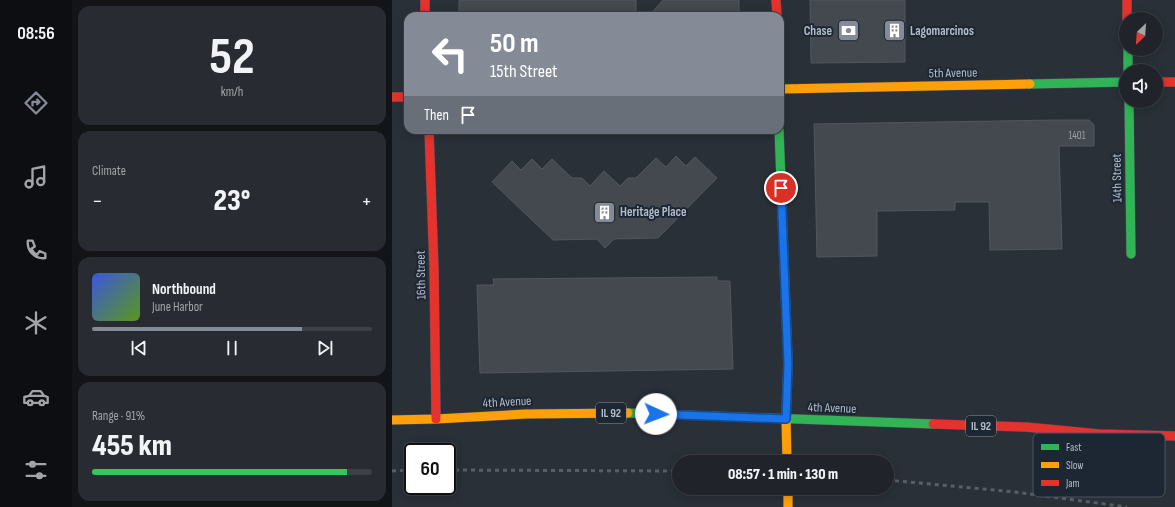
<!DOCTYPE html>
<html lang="en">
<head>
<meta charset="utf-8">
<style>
  :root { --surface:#20242a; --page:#282c32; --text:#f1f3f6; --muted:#a2a4a8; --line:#3d4147; --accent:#848b96 }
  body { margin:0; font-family:"Sofia Sans Condensed",sans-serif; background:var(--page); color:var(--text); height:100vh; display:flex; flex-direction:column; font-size:15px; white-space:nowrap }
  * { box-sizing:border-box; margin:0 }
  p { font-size:13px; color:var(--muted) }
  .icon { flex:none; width:22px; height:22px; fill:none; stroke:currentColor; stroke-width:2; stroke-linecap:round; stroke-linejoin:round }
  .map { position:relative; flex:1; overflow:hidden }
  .panel { display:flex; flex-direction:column; gap:6px; padding:6px; background:#121417; width:320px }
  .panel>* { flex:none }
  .banner { position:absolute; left:12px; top:12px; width:380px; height:122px; border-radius:12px; box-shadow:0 2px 10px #0003,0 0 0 1px var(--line); background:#848b96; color:#fff; overflow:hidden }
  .needle { width:26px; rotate:205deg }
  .controls { position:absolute; left:727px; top:12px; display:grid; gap:8px }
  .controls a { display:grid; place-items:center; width:44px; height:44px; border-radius:50%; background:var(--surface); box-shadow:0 2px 10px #0003,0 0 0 1px var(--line); font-size:20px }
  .speed { position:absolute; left:12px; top:443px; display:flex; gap:8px; font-size:20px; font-weight:700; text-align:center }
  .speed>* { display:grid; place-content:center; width:52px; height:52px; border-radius:50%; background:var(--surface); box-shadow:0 2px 10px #0003,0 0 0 1px var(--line); line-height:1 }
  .speed .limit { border:2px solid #111; border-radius:6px; background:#fff; color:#111 }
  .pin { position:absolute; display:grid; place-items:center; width:34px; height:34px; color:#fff; margin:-17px; border:2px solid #fff; border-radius:50%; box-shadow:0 1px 4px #0007 }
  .me { position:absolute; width:44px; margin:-22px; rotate:92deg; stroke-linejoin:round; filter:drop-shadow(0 0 3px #0008) }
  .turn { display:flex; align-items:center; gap:14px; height:84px; padding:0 20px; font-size:18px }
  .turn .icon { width:52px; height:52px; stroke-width:2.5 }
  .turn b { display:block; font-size:28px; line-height:34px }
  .then { display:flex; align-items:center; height:38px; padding:0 20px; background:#0003; gap:8px; font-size:15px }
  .big { font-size:30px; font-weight:800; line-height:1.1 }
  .panel .card { flex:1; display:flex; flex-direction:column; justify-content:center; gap:6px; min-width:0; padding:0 14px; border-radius:12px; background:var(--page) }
  .panel .dial { align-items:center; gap:0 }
  .dial b { font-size:52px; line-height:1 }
  .song { display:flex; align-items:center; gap:12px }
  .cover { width:48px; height:48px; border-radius:6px; background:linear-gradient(135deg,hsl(230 70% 55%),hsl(90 70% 35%)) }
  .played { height:4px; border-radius:2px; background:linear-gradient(90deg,var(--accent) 75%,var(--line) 75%) }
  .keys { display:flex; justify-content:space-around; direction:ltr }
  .heat { display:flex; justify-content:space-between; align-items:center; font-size:22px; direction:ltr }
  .charge { height:6px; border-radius:3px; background:linear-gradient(90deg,#34c759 91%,var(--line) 0) }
  .trip { position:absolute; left:280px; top:455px; width:222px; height:40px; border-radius:20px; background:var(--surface); box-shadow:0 2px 10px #0003,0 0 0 1px var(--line); font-weight:800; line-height:40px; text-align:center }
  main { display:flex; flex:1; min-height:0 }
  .dock { display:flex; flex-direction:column; width:72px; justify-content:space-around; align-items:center; background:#0d0e11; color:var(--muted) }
  .dock .icon { width:28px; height:28px }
  .dock .selected { color:var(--accent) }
  .dock b { font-size:18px; color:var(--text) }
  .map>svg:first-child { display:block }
  .building { fill:#444950; stroke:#52575f }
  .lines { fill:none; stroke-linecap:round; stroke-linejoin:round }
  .fast-casing { stroke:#484c53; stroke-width:10 }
  .slow-casing { stroke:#484c53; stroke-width:10 }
  .jam-casing { stroke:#484c53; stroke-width:10 }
  .fast { stroke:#30b455; stroke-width:9 }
  .slow { stroke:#ff9f0a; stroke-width:9 }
  .jam { stroke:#e5322d; stroke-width:9 }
  .rail { stroke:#595d64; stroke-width:3; stroke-dasharray:4 4; stroke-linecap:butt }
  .route-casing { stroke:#114b97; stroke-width:10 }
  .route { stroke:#1a73e8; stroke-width:7 }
  .labels { text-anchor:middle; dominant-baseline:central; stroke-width:4; stroke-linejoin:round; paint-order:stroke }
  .number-label { font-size:11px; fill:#989fab }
  .shield { fill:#1d2633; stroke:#878f9c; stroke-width:1 }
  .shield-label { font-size:12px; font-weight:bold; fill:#b4bcc9 }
  .poi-label { font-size:13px; font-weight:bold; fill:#b4bcc9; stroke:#1d2633; text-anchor:start }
  .street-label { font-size:13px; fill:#b4bcc9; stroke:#1d2633 }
  .key { fill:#1d2633; stroke:#4a5360; stroke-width:1 }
  .key-label { font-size:11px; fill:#b4bcc9 }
</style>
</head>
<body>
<main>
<nav class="dock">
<b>08:56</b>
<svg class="icon selected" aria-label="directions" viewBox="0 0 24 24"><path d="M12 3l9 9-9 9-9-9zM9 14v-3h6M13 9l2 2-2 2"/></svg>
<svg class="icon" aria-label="music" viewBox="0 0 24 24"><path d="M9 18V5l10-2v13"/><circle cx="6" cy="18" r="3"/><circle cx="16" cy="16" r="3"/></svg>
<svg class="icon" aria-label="phone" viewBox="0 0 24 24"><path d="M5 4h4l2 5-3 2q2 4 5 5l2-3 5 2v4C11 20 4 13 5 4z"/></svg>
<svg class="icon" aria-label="climate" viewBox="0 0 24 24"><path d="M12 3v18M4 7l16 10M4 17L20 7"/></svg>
<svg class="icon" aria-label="car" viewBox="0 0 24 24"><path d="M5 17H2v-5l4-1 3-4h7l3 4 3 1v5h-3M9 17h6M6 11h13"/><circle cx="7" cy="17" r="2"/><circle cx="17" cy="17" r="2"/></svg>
<svg class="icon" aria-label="filters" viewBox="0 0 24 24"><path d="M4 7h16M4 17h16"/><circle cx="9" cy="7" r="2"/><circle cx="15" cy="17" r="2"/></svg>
</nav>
<section class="panel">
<div class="card dial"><b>52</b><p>km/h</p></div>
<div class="card"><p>Climate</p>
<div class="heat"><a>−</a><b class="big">23°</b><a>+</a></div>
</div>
<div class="card">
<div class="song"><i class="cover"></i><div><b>Northbound</b><p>June Harbor</p></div></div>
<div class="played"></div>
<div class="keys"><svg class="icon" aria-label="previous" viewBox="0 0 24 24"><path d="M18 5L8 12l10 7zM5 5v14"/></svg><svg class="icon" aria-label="pause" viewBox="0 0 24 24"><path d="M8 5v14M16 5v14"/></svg><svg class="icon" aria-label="next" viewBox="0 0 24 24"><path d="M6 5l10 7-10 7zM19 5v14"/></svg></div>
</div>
<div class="card"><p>Range · 91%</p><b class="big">455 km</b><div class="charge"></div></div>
</section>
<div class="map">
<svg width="783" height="507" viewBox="0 0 783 507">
  <rect width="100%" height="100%" fill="#2a3038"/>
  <!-- building -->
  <path class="building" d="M67,0h177v16h-177z
    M271,0h76v16h-90z
    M418,0h95v62l-94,1z
    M667,120h30l5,5v21h-35l3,103 -72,1 -1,-48h-34v8l-78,1v45l-60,1 -3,-133z
    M284,156l10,10 9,-9 22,21 -59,60 -44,1 -9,9 -8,-9 -44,1 -61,-58 20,-21 9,9 11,-11 10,10 10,-10 20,19h10l8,8 14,-15 16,15 8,-8h8l20,-20 10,9z
    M325,277v4h13l3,88 -253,4 -3,-88h17l-1,-6z"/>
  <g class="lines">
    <defs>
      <path id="fast" d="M736,49v22
        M638,84l96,-2
        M737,101l2,153
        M387,130l9,232
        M236,413l305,11"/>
      <path id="slow" d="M388,89l250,-5
        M0,420l44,-1 90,-5 102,-1
        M395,462l-1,-43 2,-57
        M396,488v19"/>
      <path id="jam" d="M33,0v16
        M384,0l1,16
        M735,0v19
        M764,82h19
        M0,97h16
        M37,130l5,138 2,151
        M541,424l93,3 73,7 76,2"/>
    </defs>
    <!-- fast casing -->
    <use href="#fast" class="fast-casing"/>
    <!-- slow casing -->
    <use href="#slow" class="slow-casing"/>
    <!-- jam casing -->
    <use href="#jam" class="jam-casing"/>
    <!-- fast -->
    <use href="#fast" class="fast"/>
    <!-- slow -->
    <use href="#slow" class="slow"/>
    <!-- jam -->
    <use href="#jam" class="jam"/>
    <!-- rail -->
    <path class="rail" d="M55,470l232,1
      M0,471l21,-1
      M495,480l128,12 112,15"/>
  </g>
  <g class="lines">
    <defs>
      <path id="route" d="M264,414l130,5 2,-55 -7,-176"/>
    </defs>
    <!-- route casing -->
    <use href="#route" class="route-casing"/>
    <!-- route -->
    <use href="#route" class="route"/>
  </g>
  <!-- icons -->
  <defs>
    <symbol id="bank-square" viewBox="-11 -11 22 22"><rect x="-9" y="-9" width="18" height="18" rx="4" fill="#848b96" stroke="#1d2633"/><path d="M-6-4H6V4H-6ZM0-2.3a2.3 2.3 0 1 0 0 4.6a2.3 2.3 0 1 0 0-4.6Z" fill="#fff"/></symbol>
    <symbol id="building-square" viewBox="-11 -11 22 22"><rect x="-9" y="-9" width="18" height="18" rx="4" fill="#848b96" stroke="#1d2633"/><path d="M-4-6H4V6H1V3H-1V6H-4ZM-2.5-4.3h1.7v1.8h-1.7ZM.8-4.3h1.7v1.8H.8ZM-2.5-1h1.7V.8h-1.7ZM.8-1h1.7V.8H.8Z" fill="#fff"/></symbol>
  </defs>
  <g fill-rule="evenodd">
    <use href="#bank-square" x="444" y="18" width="25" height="25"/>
    <use href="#building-square" x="490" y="18" width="25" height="25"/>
    <use href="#building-square" x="200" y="200" width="25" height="25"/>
  </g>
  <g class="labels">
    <!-- number labels -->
    <g class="number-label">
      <text x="685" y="135">1401</text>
    </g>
    <!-- shield labels -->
    <g class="shield">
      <rect x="204" y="403" width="30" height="20" rx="3"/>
      <rect x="574" y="416" width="30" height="20" rx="3"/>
    </g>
    <g class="shield-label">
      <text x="219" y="413">IL 92</text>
      <text x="589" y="426">IL 92</text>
    </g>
    <!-- poi labels -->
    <g class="poi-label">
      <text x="440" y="31" text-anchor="end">Chase</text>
      <text x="518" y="31">Lagomarcinos</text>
      <text x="228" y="212">Heritage Place</text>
    </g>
    <!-- street labels -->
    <g class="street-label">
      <text transform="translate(561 73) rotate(-1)">5th Avenue</text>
      <text transform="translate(725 178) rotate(-91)">14th Street</text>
      <text transform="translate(29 275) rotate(-91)">16th Street</text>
      <text transform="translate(115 402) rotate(-3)">4th Avenue</text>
      <text transform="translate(440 408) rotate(2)">4th Avenue</text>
    </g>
  </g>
  <!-- legend -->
  <rect x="641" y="433" width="132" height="64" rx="6" class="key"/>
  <rect x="649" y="444" width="18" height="6" fill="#30b455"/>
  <rect x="649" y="462" width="18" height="6" fill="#ff9f0a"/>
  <rect x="649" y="480" width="18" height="6" fill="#e5322d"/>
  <g class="key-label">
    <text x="674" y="451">Fast</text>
    <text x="674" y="469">Slow</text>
    <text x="674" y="487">Jam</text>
  </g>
</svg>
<div class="controls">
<a><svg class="needle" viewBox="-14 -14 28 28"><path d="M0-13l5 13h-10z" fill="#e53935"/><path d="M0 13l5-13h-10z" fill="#a2a4a8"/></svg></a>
<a><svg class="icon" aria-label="sound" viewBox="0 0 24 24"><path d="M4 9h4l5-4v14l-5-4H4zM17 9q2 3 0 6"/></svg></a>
</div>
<div class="speed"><div class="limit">60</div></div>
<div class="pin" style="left:389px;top:188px;background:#d93025"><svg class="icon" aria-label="arrive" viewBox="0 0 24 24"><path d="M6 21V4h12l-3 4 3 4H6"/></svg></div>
<svg class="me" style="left:264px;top:414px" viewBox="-20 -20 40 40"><circle r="19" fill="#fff"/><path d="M0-13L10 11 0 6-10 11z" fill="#1a73e8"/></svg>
<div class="trip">08:57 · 1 min · 130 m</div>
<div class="banner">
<div class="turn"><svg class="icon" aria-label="left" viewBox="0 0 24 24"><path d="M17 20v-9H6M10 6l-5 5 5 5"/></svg><div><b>50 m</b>15th Street</div></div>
<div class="then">Then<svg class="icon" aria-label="arrive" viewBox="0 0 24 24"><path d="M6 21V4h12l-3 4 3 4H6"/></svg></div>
</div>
</div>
</main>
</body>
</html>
